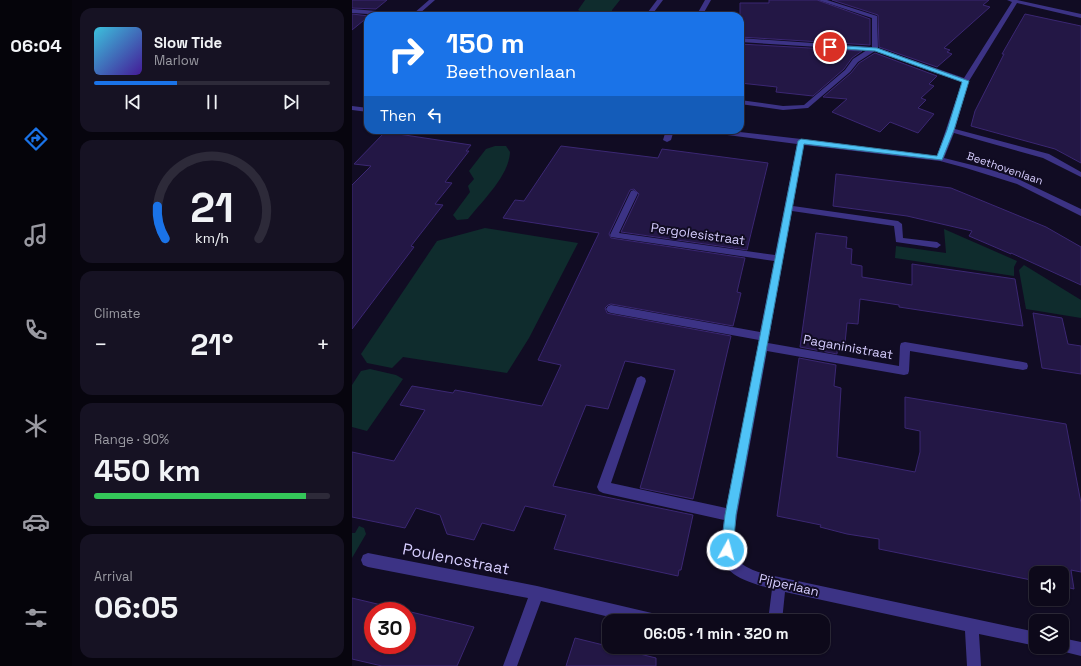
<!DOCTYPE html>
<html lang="en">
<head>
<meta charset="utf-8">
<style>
  :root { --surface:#0d091a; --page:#161223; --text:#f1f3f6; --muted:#9a9aa2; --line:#2d2a39; --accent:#1a73e8 }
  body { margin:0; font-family:"Space Grotesk",sans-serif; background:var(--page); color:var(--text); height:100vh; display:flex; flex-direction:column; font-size:15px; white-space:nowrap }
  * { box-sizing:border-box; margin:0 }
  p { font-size:13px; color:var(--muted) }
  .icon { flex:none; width:22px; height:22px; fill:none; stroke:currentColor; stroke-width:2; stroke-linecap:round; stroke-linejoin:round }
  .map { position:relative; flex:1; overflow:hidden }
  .details { display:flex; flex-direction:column; gap:8px; padding:8px; background:#07050e; width:280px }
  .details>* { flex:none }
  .guide { position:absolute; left:12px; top:12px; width:380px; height:122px; border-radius:12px; box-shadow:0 1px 3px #0004,0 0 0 1px var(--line); background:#1a73e8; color:#fff; overflow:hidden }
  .fabs { position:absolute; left:677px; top:566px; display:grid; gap:8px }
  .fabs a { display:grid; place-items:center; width:40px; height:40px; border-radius:8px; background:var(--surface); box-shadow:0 1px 3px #0004,0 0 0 1px var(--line); font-size:20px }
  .speed { position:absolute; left:12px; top:602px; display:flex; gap:8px; font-size:20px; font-weight:700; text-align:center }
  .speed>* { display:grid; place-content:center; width:52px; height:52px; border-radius:50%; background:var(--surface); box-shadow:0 1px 3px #0004,0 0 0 1px var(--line); line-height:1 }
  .speed .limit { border:6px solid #d22; background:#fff; color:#111 }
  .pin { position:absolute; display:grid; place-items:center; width:34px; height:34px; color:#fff; margin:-17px; border:2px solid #fff; border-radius:50%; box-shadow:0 1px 4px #0007 }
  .me { position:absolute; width:44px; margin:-22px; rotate:7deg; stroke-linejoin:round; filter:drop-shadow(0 0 3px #0008) }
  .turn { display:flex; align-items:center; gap:14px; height:84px; padding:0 16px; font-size:18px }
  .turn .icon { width:52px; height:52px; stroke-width:2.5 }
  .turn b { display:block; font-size:28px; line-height:34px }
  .then { display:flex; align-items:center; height:38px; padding:0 16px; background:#0003; gap:8px; font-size:15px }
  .big { font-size:30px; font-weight:800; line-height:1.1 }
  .details .tile { flex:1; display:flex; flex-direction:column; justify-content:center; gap:6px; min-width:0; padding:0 14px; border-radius:12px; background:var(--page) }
  .details .dial { align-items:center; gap:0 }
  .dial svg { height:104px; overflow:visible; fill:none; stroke:var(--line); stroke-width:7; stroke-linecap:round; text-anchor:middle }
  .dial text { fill:var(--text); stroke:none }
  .song { display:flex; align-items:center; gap:12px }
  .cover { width:48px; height:48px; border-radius:6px; background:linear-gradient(135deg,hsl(190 70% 55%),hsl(260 70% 35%)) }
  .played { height:4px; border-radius:2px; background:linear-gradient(90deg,var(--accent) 35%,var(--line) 35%) }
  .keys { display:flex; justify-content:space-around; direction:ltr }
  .heat { display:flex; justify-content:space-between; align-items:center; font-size:22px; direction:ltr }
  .charge { height:6px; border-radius:3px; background:linear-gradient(90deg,#34c759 90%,var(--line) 0) }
  .trip { position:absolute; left:250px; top:614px; width:228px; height:40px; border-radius:12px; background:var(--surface); box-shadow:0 1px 3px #0004,0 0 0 1px var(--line); font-weight:800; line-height:40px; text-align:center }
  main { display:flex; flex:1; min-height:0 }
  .dock { display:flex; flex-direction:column; width:72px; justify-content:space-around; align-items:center; background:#05040a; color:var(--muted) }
  .dock .icon { width:28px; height:28px }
  .dock .selected { color:var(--accent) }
  .dock b { font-size:18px; color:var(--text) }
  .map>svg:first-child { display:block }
  .green { fill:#0f2c2d }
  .building { fill:#231745; stroke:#3b2773; fill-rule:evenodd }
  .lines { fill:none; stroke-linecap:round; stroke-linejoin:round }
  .minor { fill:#3c3385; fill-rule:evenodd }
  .route { fill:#4fc3f7; stroke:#337fa1 }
  .labels { text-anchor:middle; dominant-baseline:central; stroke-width:4; stroke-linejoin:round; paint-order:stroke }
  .far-street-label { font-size:11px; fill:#d7ceff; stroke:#110c23 }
  .street-label { font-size:13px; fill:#d7ceff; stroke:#110c23 }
  .near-street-label { font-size:16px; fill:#d7ceff; stroke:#110c23 }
</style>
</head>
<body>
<main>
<nav class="dock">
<b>06:04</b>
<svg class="icon selected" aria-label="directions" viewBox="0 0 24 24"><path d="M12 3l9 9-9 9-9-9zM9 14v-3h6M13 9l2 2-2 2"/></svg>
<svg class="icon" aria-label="music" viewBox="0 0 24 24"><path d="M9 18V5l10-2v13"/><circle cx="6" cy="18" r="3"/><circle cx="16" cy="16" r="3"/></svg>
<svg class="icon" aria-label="phone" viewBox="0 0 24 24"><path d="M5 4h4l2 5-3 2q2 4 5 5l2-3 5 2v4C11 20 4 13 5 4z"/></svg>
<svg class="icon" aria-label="climate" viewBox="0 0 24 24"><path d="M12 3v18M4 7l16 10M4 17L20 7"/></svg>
<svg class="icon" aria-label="car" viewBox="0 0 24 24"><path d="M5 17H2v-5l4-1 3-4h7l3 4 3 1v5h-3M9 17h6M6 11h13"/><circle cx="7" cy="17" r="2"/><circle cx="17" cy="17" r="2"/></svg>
<svg class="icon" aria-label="filters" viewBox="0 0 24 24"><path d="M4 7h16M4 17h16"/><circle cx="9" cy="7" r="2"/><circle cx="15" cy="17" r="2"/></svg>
</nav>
<section class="details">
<div class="tile">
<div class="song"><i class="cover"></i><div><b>Slow Tide</b><p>Marlow</p></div></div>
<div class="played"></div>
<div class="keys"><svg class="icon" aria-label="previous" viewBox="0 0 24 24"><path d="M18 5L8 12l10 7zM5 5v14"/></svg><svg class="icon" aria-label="pause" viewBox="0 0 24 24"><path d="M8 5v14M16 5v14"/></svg><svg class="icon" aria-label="next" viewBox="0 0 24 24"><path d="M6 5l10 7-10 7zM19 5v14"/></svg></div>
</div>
<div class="tile dial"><svg viewBox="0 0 100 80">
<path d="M14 69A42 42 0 1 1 86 69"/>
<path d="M14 69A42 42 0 0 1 8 44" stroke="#1a73e8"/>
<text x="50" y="56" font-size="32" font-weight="700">21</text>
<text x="50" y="72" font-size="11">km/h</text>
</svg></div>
<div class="tile"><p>Climate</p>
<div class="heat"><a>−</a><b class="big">21°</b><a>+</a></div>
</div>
<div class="tile"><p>Range · 90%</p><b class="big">450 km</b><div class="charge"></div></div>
<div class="tile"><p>Arrival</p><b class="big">06:05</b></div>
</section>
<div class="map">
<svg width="729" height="666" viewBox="0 0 729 666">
  <rect width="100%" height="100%" fill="#110c23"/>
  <!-- green -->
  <path class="green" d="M233,0h35l-8,10v6h-22l-12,-6z
    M143,146h11l4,6c-1,24 -27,48 -42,67l-11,1 -4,-5 17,-23 -2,-6 6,-7 -5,-8 17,-22z
    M133,228l93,15 -49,95 -22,35 -104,-16 -11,11 -25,-5 -6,-9 76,-113z
    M592,229l73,32 -3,6v9l-119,-18 1,-12 50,7z
    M672,265l57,35v18l-55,-9 -7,-39z
    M18,369l26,6 7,4 -36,52 -15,-4v-42l9,-14z
    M7,526l5,2 2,6 -14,24v-25h3z"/>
  <!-- building -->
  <path class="building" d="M0,0h35l-11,9 -24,-1z
    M417,0h48l53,19v26l-130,-8v-34h29z
    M480,0h157l-6,5 7,2 -46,41 6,2 -3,2 5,2 -15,13 -58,-20 -1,-32z
    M0,14l17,2 -17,14z
    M673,14l56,12v137l-26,-14 -84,-23 4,-15 29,-57h-2z
    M388,44l122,7 -10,7 -8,11 -31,27 -37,-4 1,-5 -37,-4z
    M523,53l62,23 -8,8 5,2 -13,12 5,2 -8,8 16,6 -16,19 -28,-11 -10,10 -48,-20 15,-13 -24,-2 28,-24 8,-10z
    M33,132l86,13 -5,6h3l-24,31 7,1 -17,21 8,1 -32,41 3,1 -62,82v-144l19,-19 -17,-2z
    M209,146l97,12 4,-9 106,14 -21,87 -126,-18 18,-38 -5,-5 -4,1 -21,44 2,4 134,20 -8,34 4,1 -8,33 -122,-22 -3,1 -3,3 2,5 4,1 120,22 -38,163 -53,-11 35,-118 -50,-9 -17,48 -22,-4 -33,81 140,29 -12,55h-2l-1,6 -124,-27 12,-34 -41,-9 -11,25 -32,-8 -8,17 -27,-6 -7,-19 -24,-7 -11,20 -53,-11v-65l42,9 31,-51 -25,-5 12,-19 41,7 2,-3 87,16 19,-41 -23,-5 61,-127 -96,-15 12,-18 9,1z
    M484,174l115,14 95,39 35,20v38l-70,-32v1l-42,-18 3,-5 -65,-15 -74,-10z
    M464,233l31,4 -1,11 6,1 -1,15 11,2v11l50,8v-21l103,15 8,47 -124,-19v-2l-39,-6 -2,25 -11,-1 -2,20 -7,-1 -1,12 -37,-7z
    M681,313l29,5 6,26 13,2v28l-39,-6z
    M447,358l37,7 -2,21 7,2 -4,69 78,15 5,-20v-21l-15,-3v-31l161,27 15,79v69l-10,-2 3,19 -12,-3v-13h-26v8l-157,-32v-10l-32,-5 -27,-7 1,-2 -44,-9z
    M0,598l122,29 -17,39h-75l-30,-7zM21,611h34v34h-34z
    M223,638l81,20v8h-90z"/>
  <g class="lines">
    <!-- minor -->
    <path class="minor" d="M77,0h6l-16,14 7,2h-27l-47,-3v-4l61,5z
      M305,0h6l-12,16h-6z
      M353,0h6l-9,16h-6z
      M466,0h9l50,16 1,32 86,30 48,-76 -5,-2h10l64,14v4l-64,-15 -48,78 -14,48 94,25 32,18v5l-38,-19 -89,-25 -10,25 44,11 26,8 67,32v7l-64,-32 -51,-16 -26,-7 -136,-16 -11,61 105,15 4,3 1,14 34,4 4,3 -4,3 -41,-6 -2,-16 -102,-15 -24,132 131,23 1,-20 1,-3 4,-1 118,20 4,1 1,3 -1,3 -4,1 -113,-19 -1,20 -1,3 -4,1 -137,-24 -30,164c-1,10 -4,21 -4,31 1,23 29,27 46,31l257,55v14l-57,-12 2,32h-14l-2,-35 -180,-39 -3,29h-14l4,-32c-47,-13 -56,-21 -48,-69l-121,-27 -4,-2 -2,-4 39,-106 1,-3 4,-2 4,2 1,3 -35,102 115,25 33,-168 -148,-27 -3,-1 -2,-3 2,-3 3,-1 149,27 14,-71 -163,-24 -1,-2 21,-44 3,-1 4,3 -19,40 156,22 22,-111 -93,-12 -4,-2h22l79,9 136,17 25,-74 -87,-31 -17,11 -8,10 -42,36 -25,2 -43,-6v-4l43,6 21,-1 41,-35 8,-11 14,-9 -127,-8v-4l132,9v-29z
      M0,106l16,2v4l-16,-2z
      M314,130h8l-3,10 -4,2 -4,-2z
      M16,553l169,33 119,28 5,2 2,5h-36l-86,-20 -24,65h-14l25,-68 -160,-31 -5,-2 -2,-5 2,-5z
      M710,638l19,4v14l-24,-6 -1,-3h6z
      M407,647h21l-3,6 -5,2 -11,-3z"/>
  </g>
  <!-- route -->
  <path class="route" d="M478,45l47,3 92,33 -15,49 -12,30 -138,-16 -68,371 -3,35 -2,4 -4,2 -4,-2 -2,-4 4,-35 73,-374 3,-2 136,17 10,-26 15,-48 -87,-31 -47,-3 -1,-1z"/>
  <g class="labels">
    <!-- far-street labels -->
    <g class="far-street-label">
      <text transform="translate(653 168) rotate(19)">Beethovenlaan</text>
    </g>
    <!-- street labels -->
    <g class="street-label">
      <text transform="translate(346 234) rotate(8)">Pergolesistraat</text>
      <text transform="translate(496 347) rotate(10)">Paganinistraat</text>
      <text transform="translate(437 585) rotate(13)">Pijperlaan</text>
    </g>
    <!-- near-street labels -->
    <g class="near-street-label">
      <text transform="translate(104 559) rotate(11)">Poulencstraat</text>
    </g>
  </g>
</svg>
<div class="fabs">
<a><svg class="icon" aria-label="sound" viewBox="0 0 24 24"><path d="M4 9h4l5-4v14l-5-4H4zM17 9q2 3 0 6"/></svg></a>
<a><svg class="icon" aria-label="layers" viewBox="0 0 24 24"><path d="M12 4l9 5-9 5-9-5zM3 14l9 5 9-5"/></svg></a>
</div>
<div class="speed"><div class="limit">30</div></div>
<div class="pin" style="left:478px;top:47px;background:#d93025"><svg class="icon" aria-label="arrive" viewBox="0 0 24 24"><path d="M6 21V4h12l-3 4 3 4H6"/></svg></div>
<svg class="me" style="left:375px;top:550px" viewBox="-20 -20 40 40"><circle r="17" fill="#4fc3f7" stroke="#fff" stroke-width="3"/><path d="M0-11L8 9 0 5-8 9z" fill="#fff"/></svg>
<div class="trip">06:05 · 1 min · 320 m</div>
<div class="guide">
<div class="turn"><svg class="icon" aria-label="right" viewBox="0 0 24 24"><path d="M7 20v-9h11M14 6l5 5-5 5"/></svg><div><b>150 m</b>Beethovenlaan</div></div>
<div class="then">Then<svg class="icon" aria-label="left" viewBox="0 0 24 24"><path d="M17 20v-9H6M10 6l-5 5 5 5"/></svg></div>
</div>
</div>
</main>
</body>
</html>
